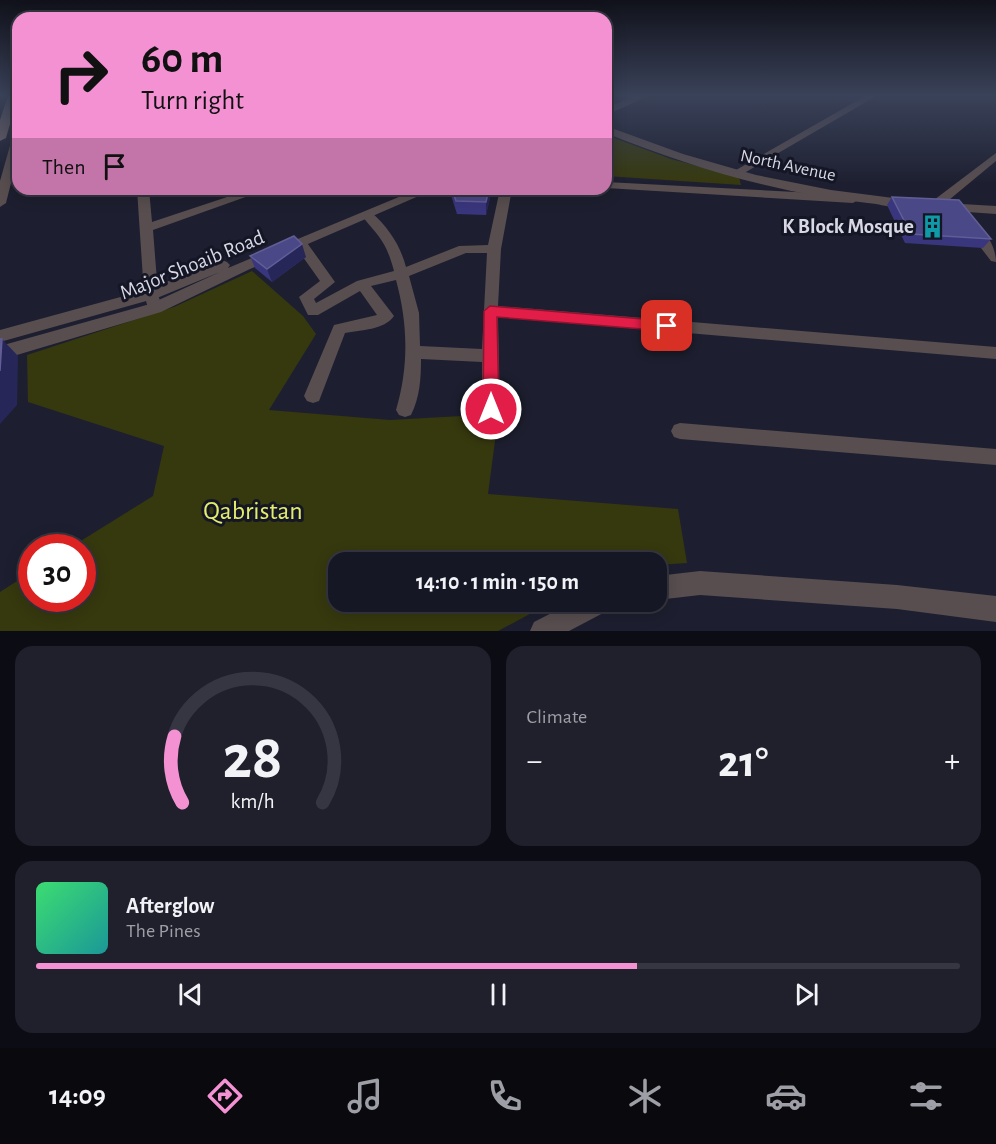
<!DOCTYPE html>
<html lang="en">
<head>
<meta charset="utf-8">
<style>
  :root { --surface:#161724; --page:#1f202c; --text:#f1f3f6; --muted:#9e9fa6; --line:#353641; --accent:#f491d3 }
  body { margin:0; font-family:"Alegreya Sans",sans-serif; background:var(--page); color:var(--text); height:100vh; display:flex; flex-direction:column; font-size:22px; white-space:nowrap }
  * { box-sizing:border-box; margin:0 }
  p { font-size:20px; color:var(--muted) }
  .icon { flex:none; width:33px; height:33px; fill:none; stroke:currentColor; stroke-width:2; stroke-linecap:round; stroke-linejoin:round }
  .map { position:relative; height:631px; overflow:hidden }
  .drawer { display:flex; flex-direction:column; gap:15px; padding:15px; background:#0c0d14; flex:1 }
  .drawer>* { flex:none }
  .hud { position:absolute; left:12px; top:12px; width:600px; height:183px; border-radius:18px; box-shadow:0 3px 15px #0003,0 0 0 2px var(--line); background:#f491d3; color:#111; overflow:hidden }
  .speed { position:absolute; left:18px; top:534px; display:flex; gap:12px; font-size:30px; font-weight:700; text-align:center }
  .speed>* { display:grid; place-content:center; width:78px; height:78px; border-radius:50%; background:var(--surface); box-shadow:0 3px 15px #0003,0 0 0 2px var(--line); line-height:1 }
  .speed .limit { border:9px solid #d22; background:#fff; color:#111 }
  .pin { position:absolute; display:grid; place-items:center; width:51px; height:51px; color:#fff; margin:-26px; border-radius:12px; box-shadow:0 3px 9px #0006 }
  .me { position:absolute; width:66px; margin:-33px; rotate:0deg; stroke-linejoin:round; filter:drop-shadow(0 0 4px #0008) }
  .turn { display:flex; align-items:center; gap:21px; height:126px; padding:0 30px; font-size:27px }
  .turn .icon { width:78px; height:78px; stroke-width:2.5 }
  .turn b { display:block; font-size:42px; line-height:51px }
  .then { display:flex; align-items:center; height:57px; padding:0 30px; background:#0003; gap:12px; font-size:22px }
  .big { font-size:45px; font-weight:600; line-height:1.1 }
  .drawer .widget { flex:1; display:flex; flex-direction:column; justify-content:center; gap:9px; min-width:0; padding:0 21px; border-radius:18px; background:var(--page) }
  .drawer .dial { align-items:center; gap:0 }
  .dial svg { height:156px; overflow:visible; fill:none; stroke:var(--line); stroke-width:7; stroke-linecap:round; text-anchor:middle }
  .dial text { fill:var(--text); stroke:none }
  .song { display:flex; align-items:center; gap:18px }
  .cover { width:72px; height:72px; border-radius:9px; background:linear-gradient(135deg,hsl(140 70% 55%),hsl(180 70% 35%)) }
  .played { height:6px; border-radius:3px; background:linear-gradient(90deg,var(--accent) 65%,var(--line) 65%) }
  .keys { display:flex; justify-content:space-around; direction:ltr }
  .heat { display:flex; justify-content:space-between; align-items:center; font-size:33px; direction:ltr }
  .drawer .tiles { flex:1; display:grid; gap:15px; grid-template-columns:1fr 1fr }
  .widget:last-child { grid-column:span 2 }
  .trip { position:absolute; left:328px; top:552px; width:339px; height:60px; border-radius:18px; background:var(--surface); box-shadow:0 3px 15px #0003,0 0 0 2px var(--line); font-weight:600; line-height:60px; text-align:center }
  .menu { display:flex; height:96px; justify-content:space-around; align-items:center; background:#09090e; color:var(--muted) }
  .menu .icon { width:42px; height:42px }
  .menu .selected { color:var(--accent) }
  .menu b { font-size:27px; color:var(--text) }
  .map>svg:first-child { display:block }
  .green { fill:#36390e }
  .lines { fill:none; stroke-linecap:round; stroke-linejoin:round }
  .minor { fill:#584e50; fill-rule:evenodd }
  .tertiary { fill:#584e50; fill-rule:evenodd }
  .secondary { fill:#78676a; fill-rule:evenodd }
  .wall { fill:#3a367d }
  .shaded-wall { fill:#272659 }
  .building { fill:#4b4888; stroke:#615e96; stroke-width:1.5 }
  .route { fill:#e11d48; stroke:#92132f; stroke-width:1.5 }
  .labels { text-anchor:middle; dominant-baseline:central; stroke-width:6; stroke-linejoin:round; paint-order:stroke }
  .far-street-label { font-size:18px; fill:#d7d8e4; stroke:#141626 }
  .poi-label { font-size:21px; font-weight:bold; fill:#d7d8e4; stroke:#141626; text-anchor:end }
  .street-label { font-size:21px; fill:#d7d8e4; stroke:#141626 }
  .near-park-label { font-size:26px; fill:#e4ed6a; stroke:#141626 }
</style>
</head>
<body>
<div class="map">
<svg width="996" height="631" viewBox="0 0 996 631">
  <rect width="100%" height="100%" fill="#1d1f30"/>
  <!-- green -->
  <path class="green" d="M606,135l65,24 68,18 2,8 -135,-9z
    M252,271l51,45 13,18 -47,76 121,10 90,-5 18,3 -10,76 190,15 9,54 -30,2v-3h-318v40h213l-54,29h-498v-39l31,-20 1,26h50v-50l-11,-1 82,-51 11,-50 -136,-44 -1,-47 147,-48z"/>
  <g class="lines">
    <!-- minor -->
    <path class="minor" d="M867,95h11l-139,81 -4,1 -6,-3z
      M18,118v6l-14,3 -4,-2v-3z
      M18,132v23l-12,48 -6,4v-26l13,-46z
      M996,153v8l-58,48h-8v-6z
      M606,182l247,13 6,4 -6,4 -247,-15z
      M137,189h12l3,33 99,-33h17l-115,41 5,64 4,14 -7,5 -7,-5 -4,-14z
      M500,189h12l-11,60 -3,57 498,41v12l-498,-42 2,92 -3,5 -6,2 -6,-2 -3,-5v-47l-61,-3c0,19 -1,38 -10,56l-6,2 -6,-2 -3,-5c13,-44 12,-86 0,-130l-25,6 20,26 3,4c-10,14 -33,14 -49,17l-26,68 -6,2 -6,-2 -3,-5 30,-71 43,-10 -17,-24 -42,24h-10l-9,-18 21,-16 -27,-38 2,-3h10l30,42 -21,17 2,4 41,-22 37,-10c-8,-30 -14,-33 -33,-56l2,-3h8c18,16 29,33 35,55l53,-21 29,-1zM466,253h21l-5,96 -62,-3 -1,-33 -10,-37z
      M974,227c14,4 22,22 22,35l-5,-1 -23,-30z
      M680,423l316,26v16l-316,-26 -6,-2 -3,-6 3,-6z"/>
    <!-- tertiary -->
    <path class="tertiary" d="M637,95h14l-45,20v-7z
      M606,126l77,28 73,21 75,15 78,10 7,4c-8,8 -29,2 -40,0 -93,-9 -184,-36 -270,-71z
      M418,189h17l-185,80 -89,43 -161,48v-14l150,-42 70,-32 -63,26 -157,44v-12l146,-40 76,-30 5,2 3,3 -2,3z
      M944,203l52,3v8l-57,-4 -2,-3 2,-3z
      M700,571l197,14 99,11v26l-99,-13 -197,-14 -43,5v-24z
      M573,602h37l-3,9 -38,20h-39l4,-9z"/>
    <!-- secondary -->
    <path class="secondary" d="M8,95h10l-12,43 -6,3v-21z"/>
  </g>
  <!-- wall -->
  <path class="wall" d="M449,189h43l-6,26 -29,-1z
    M892,197l99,42 -8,9 -78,-5 -18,-38z
    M250,256l56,1 -34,25 -17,-14z"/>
  <!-- shaded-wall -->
  <path class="shaded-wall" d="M489,189h3l-6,26v-13z
    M302,244l4,13 -34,25 -5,-13z
    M2,339l16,17 -1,49 -17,19v-53z"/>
  <!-- building -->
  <path class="building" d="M452,189h37l-3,13 -30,-1z
    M892,197l67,3 32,39 -80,-5z
    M294,236l8,8 -35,25 -17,-13z
    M0,339h2l-2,32z"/>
  <!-- sky -->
  <linearGradient id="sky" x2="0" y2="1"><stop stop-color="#10111a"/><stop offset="0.52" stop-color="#3a4259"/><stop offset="1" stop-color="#3a4259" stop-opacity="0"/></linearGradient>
  <rect width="996" height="184" fill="url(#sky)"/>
  <!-- route -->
  <path class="route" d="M490,306l177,15 7,5 -7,5 -170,-14 2,92 -3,5 -5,2 -6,-2 -2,-5 1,-98z"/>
  <!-- icons -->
  <defs>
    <symbol id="building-bare" viewBox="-9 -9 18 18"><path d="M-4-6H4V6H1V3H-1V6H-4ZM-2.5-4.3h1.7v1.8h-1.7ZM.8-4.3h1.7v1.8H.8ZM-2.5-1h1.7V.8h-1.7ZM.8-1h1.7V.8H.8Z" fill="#0f9aa8" stroke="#141626" stroke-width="2.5" paint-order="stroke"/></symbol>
  </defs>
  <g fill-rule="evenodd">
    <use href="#building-bare" x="916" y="210" width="33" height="33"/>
  </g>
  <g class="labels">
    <!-- far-street labels -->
    <g class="far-street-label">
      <text transform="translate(788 166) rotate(12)">North Avenue</text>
    </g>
    <!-- poi labels -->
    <g class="poi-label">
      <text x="914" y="226">K Block Mosque</text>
    </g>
    <!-- street labels -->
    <g class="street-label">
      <text transform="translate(192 265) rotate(-22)">Major Shoaib Road</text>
    </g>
    <!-- near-park labels -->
    <g class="near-park-label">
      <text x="253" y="511">Qabristan</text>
    </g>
  </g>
</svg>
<div class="speed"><div class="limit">30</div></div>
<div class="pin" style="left:667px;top:326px;background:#d93025"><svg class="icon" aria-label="arrive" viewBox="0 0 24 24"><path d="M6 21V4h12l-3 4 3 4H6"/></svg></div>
<svg class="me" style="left:491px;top:409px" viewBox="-20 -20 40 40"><circle r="17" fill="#e11d48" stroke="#fff" stroke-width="3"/><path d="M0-11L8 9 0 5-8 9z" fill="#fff"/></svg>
<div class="trip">14:10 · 1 min · 150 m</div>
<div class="hud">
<div class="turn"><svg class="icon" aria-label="right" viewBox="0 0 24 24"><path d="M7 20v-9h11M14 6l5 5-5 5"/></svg><div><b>60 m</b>Turn right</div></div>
<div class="then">Then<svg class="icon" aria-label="arrive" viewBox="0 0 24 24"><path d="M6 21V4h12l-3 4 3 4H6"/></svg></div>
</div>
</div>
<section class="drawer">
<div class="tiles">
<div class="widget dial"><svg viewBox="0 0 100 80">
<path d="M14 69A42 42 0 1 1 86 69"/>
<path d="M14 69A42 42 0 0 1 10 35" stroke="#f491d3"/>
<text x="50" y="56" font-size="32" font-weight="700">28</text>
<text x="50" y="72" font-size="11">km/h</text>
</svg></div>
<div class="widget"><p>Climate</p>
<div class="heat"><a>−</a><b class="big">21°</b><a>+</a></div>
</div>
<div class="widget">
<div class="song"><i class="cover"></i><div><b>Afterglow</b><p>The Pines</p></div></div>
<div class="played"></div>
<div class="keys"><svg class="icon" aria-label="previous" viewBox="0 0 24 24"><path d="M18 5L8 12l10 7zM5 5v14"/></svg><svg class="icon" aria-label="pause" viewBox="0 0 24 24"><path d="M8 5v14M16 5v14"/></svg><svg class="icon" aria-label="next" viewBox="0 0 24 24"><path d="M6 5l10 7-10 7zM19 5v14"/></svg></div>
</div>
</div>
</section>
<nav class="menu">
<b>14:09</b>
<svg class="icon selected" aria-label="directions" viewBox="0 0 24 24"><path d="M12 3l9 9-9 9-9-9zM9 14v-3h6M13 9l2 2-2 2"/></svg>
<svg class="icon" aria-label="music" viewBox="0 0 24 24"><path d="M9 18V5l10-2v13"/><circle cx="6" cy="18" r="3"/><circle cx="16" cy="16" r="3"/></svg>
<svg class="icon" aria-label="phone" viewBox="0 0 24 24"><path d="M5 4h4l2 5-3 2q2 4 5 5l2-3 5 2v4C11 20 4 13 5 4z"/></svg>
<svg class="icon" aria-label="climate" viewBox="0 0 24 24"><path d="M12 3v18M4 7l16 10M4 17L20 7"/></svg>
<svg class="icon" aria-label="car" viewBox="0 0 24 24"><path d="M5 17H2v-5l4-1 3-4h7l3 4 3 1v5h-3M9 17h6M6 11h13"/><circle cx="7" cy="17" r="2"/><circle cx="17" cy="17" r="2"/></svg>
<svg class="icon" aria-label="filters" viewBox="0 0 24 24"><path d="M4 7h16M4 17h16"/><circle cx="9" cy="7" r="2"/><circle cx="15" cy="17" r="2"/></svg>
</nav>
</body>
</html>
